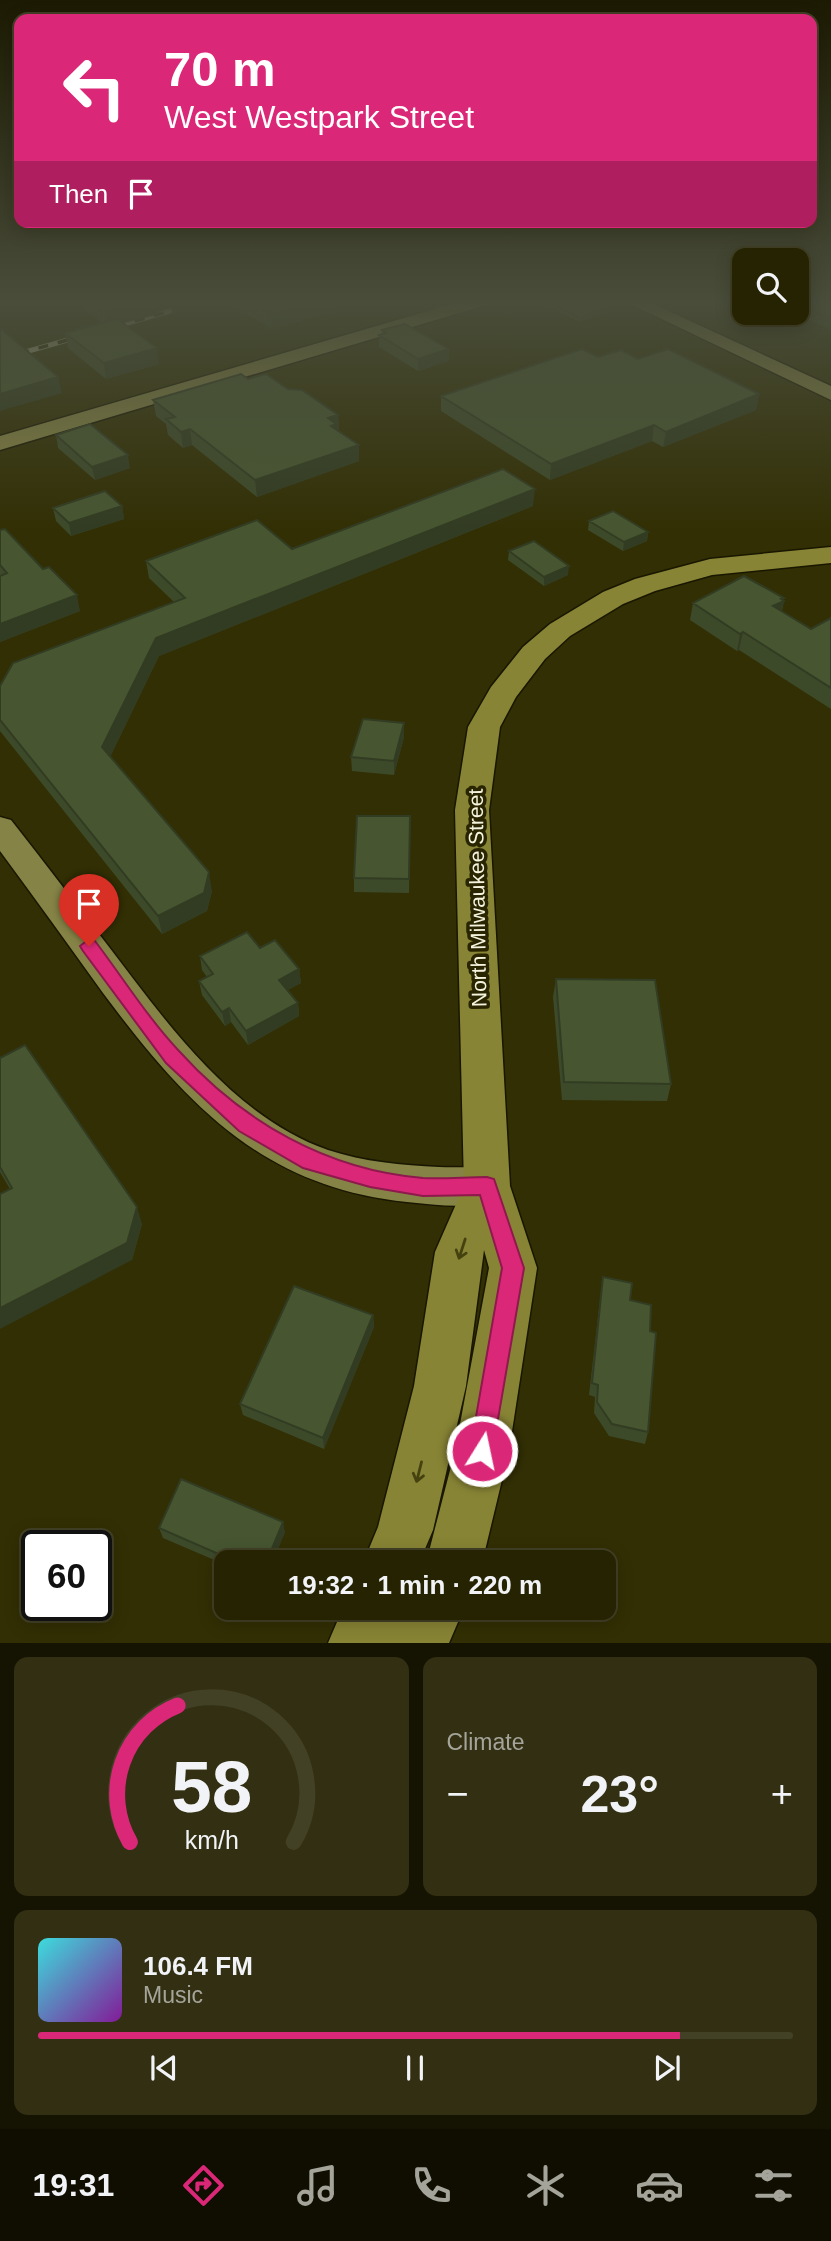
<!DOCTYPE html>
<html lang="en">
<head>
<meta charset="utf-8">
<style>
  :root { --surface:#262303; --page:#322f12; --text:#f1f3f6; --muted:#a4a49a; --line:#424025; --accent:#db2777 }
  body { margin:0; font-family:Helvetica,sans-serif; background:var(--page); color:var(--text); height:100vh; display:flex; flex-direction:column; font-size:26px; white-space:nowrap }
  * { box-sizing:border-box; margin:0 }
  p { font-size:23px; color:var(--muted) }
  .icon { flex:none; width:38px; height:38px; fill:none; stroke:currentColor; stroke-width:2; stroke-linecap:round; stroke-linejoin:round }
  .map { position:relative; height:1643px; overflow:hidden }
  .drawer { display:flex; flex-direction:column; gap:14px; padding:14px; background:#151302; flex:1 }
  .drawer>* { flex:none }
  .banner { position:absolute; left:14px; top:14px; width:803px; height:214px; border-radius:14px; box-shadow:0 4px 18px #0003,0 0 0 2px var(--line); background:#db2777; color:#fff; overflow:hidden }
  .fabs { position:absolute; left:732px; top:248px; display:grid; gap:14px }
  .fabs a { display:grid; place-items:center; width:77px; height:77px; border-radius:14px; background:var(--surface); box-shadow:0 4px 18px #0003,0 0 0 2px var(--line); font-size:35px }
  .speed { position:absolute; left:21px; top:1530px; display:flex; gap:14px; font-size:35px; font-weight:700; text-align:center }
  .speed>* { display:grid; place-content:center; width:91px; height:91px; border-radius:50%; background:var(--surface); box-shadow:0 4px 18px #0003,0 0 0 2px var(--line); line-height:1 }
  .speed .limit { border:4px solid #111; border-radius:10px; background:#fff; color:#111 }
  .pin { position:absolute; display:grid; place-items:center; width:60px; height:60px; color:#fff; margin:-72px -30px; border-radius:50% 50% 50% 0; rotate:-45deg; box-shadow:0 0 7px #0007 }
  .pin .icon { rotate:45deg }
  .me { position:absolute; width:77px; margin:-38px; rotate:10deg; stroke-linejoin:round; filter:drop-shadow(0 0 5px #0008) }
  .turn { display:flex; align-items:center; gap:24px; height:147px; padding:0 35px; font-size:32px }
  .turn .icon { width:91px; height:91px; stroke-width:2.5 }
  .turn b { display:block; font-size:49px; line-height:60px }
  .then { display:flex; align-items:center; height:66px; padding:0 35px; background:#0003; gap:14px; font-size:26px }
  .big { font-size:52px; font-weight:800; line-height:1.1 }
  .drawer .tile { flex:1; display:flex; flex-direction:column; justify-content:center; gap:10px; min-width:0; padding:0 24px; border-radius:14px; background:var(--page) }
  .drawer .dial { align-items:center; gap:0 }
  .dial svg { height:182px; overflow:visible; fill:none; stroke:var(--line); stroke-width:7; stroke-linecap:round; text-anchor:middle }
  .dial text { fill:var(--text); stroke:none }
  .song { display:flex; align-items:center; gap:21px }
  .cover { width:84px; height:84px; border-radius:10px; background:linear-gradient(135deg,hsl(180 70% 55%),hsl(290 70% 35%)) }
  .played { height:7px; border-radius:4px; background:linear-gradient(90deg,var(--accent) 85%,var(--line) 85%) }
  .keys { display:flex; justify-content:space-around; direction:ltr }
  .heat { display:flex; justify-content:space-between; align-items:center; font-size:38px; direction:ltr }
  .drawer .tiles { flex:1; display:grid; gap:14px; grid-template-columns:1fr 1fr }
  .tile:last-child { grid-column:span 2 }
  .trip { position:absolute; left:214px; top:1550px; width:402px; height:70px; border-radius:14px; background:var(--surface); box-shadow:0 4px 18px #0003,0 0 0 2px var(--line); font-weight:800; line-height:70px; text-align:center }
  .tabs { display:flex; height:112px; justify-content:space-around; align-items:center; background:#0f0e01; color:var(--muted) }
  .tabs .icon { width:49px; height:49px }
  .tabs .selected { color:var(--accent) }
  .tabs b { font-size:32px; color:var(--text) }
  .map>svg:first-child { display:block }
  .lines { fill:none; stroke-linecap:round; stroke-linejoin:round }
  .secondary-casing { stroke:#191700; stroke-width:3 }
  .primary-casing { stroke:#191700; stroke-width:3 }
  .secondary { fill:#868346; fill-rule:evenodd }
  .primary { fill:#888435; fill-rule:evenodd }
  .rail-casing { stroke:#b4b295; stroke-width:5 }
  .rail { stroke:#282500; stroke-width:3.5; stroke-dasharray:10; stroke-linecap:butt }
  .wall { fill:#3d4a2a }
  .shaded-wall { fill:#323c22 }
  .building { fill:#475631; stroke:#323c22; stroke-width:2 }
  .oneway { stroke:#454210 }
  .route { fill:#db2777; stroke:#8e194d; stroke-width:2 }
  .labels { text-anchor:middle; dominant-baseline:central; stroke-width:7; stroke-linejoin:round; paint-order:stroke }
  .street-label { font-size:21px; fill:#f5f4de; stroke:#282500 }
</style>
</head>
<body>
<div class="map">
<svg width="831" height="1643" viewBox="0 0 831 1643">
  <rect width="100%" height="100%" fill="#322f04"/>
  <g class="lines">
    <defs>
      <path id="secondary" d="M462,301h27l-3,4 -486,145v-14z
        M624,301h23l184,85v14z
        M0,817l11,3c33,42 65,84 98,127 58,76 124,170 219,203 36,12 74,15 111,17 21,1 42,-2 62,6l6,13 -6,13c-28,11 -64,6 -94,3 -144,-14 -222,-99 -304,-209 -34,-47 -68,-95 -103,-142z"/>
      <path id="primary" d="M831,547v16l-119,12 -57,16 -32,13 -53,32 -25,23 -29,38 -16,30 -11,83 21,376 27,82 -28,183 -27,112h-56l29,-112 34,-183 -5,-18 -18,136 -33,144 -14,33h-56l15,-36 36,-141 21,-134 29,-66 -9,-376 13,-83 23,-40 32,-40 27,-23 53,-32 32,-13 75,-20z
        M343,1608h121l-15,35h-121z"/>
    </defs>
    <!-- secondary casing -->
    <use href="#secondary" class="secondary-casing"/>
    <!-- primary casing -->
    <use href="#primary" class="primary-casing"/>
    <!-- secondary -->
    <use href="#secondary" class="secondary"/>
    <!-- primary -->
    <use href="#primary" class="primary"/>
    <defs>
      <path id="rail" d="M0,359l170,-48"/>
    </defs>
    <!-- rail casing -->
    <use href="#rail" class="rail-casing"/>
    <!-- rail -->
    <use href="#rail" class="rail"/>
  </g>
  <!-- wall -->
  <path class="wall" d="M73,301h84l1,13 -35,9 36,41 -53,15 -38,-31 -3,-15 37,-10z
    M226,301h126v5l-80,23z
    M538,301h62l12,5v4l-32,12z
    M796,301h35v27l-2,1 -20,-9 -6,2 -20,-9h13z
    M382,330l67,19v12l-31,10 -39,-24v-12l3,-1z
    M598,357l40,2 121,35 -3,16 -93,37 -11,-6 -102,39 -109,-69v-15z
    M248,379l40,10 50,26 1,16 20,30 -102,36 -65,-52 -9,3 -15,-13 -2,-11 -10,-8 -3,-16z
    M56,435l74,33 -35,12 -37,-32z
    M122,506l2,13 -53,17 -15,-15 -3,-13z
    M533,506l-374,150 -49,101 102,134 -5,20 -45,23 -162,-203v-45l174,-84 -25,-24 -3,-17 146,-12z
    M589,521l59,11 -1,9 -24,10 -35,-21z
    M0,530l80,81 -80,31z
    M509,551l59,24 -24,11 -36,-26z
    M784,601l-2,10 29,18 20,-11v91l-92,-59 -2,1 -47,-31 3,-17z
    M404,723v14l-10,38 -42,-4 -1,-14z
    M410,816l-1,77 -55,-1v-14z
    M260,948l39,21 2,14 -14,7 11,13 1,13 -51,29 -17,-23 -6,4 -23,-31 -3,-14 8,-4 -5,-7 -2,-14z
    M556,979l115,105 -4,17 -105,-1 -9,-103z
    M0,1058l142,166 -10,36 -122,-71 -10,-17z
    M603,1277l27,23 20,31 -2,101 -3,12 -36,-8 -15,-23 1,-16 -6,-2 12,-105z
    M373,1315l1,12 -50,122 -81,-34 -3,-11z
    M159,1528l126,4 -13,31h-46v2l-63,-27z"/>
  <!-- shaded-wall -->
  <path class="shaded-wall" d="M151,301h6l1,13 -50,13 -3,-15z
    M321,301h31v5l-80,23 -1,-15z
    M612,306v4l-32,12v-4z
    M812,310l-3,10 -6,2 2,-9z
    M157,348l2,16 -53,15 -2,-16z
    M449,349v12l-31,10v-12z
    M58,377l4,16 -62,18v-17z
    M759,394l-3,16 -93,37 3,-15z
    M338,415l1,16 -2,9 -9,-22z
    M654,425l-2,16 -102,39 1,-16z
    M190,429l2,16 -9,3 -2,-16z
    M359,445v16l-102,36 -2,-17z
    M128,455l2,13 -35,12 -3,-13z
    M535,489l-2,17 -374,150 -53,109 -4,-18 54,-109z
    M122,506l2,13 -53,17 -2,-13z
    M648,532l-1,9 -24,10 1,-9z
    M569,566l-1,9 -24,11v-9z
    M77,595l3,16 -80,31v-18z
    M784,598l-1,3h1l-4,17 -7,-12z
    M743,632l-4,18 -2,1 3,-17z
    M404,723v14l-10,38v-14z
    M209,872l3,19 -5,20 -45,23 -4,-18z
    M299,969l2,14 -20,11 -2,-14z
    M298,1003l1,13 -51,29 -2,-14z
    M229,1008l2,14 -6,4 -3,-14z
    M137,1207l5,17 -10,36 -132,69v-21z
    M373,1315l1,12 -50,122 -1,-11z
    M283,1522l2,10 -13,31h-6z"/>
  <!-- building -->
  <path class="building" d="M90,301h61l-46,11z
    M248,301h73l-50,13z
    M546,301h54l12,5 -32,12z
    M796,301h35v18l-19,-9 -7,3 -9,-4z
    M117,319l40,29 -53,15 -39,-30z
    M405,324l44,25 -31,10 -39,-24 7,-2 -4,-3z
    M0,328l58,49 -58,17z
    M582,349l16,8 23,-7 17,9 30,-10 91,45 -93,38 -12,-7 -103,39 -110,-68z
    M241,374l7,5 18,-5 22,15 14,1 36,25 -10,3 8,6 -5,2 28,19 -104,35 -65,-51 -9,3 -15,-13 9,-2 -22,-17z
    M90,424l38,31 -36,12 -36,-32z
    M503,469l32,20 -379,149 -54,109 107,125 -5,21 -46,23 -158,-196v-34l13,-23 172,-65 -39,-37 111,-41 35,29z
    M105,491l17,15 -53,17 -16,-15z
    M613,511l35,21 -24,10 -35,-21z
    M5,529l38,40 6,-2 28,28 -77,29v-48l7,-3 -7,-8v-35z
    M534,541l35,25 -25,11 -35,-26z
    M744,576l40,22 -3,1 3,2 -11,5 38,23 20,-11v70l-88,-56 -3,2 -47,-31z
    M363,719l41,4 -10,38 -43,-4z
    M357,816h53l-1,63 -55,-1z
    M247,932l13,16 15,-8 24,29 -20,11 19,23 -52,28 -17,-23 -7,4 -23,-31 14,-7 -13,-18z
    M556,979l99,1 16,104 -107,-2z
    M25,1045l112,162 -10,36 -127,65v-114l12,-6 -12,-21v-109z
    M603,1277l29,6 -2,17 21,5 -1,26 6,2 -8,99 -36,-8 -15,-22 1,-17 -6,-2z
    M294,1286l79,29 -50,123 -83,-34z
    M181,1479l102,43 -17,41h-27l-80,-35z"/>
  <!-- one-way arrows -->
  <defs><path id="oneway-shaft" d="M-6 0H5M1.5-3L5.5 0L1.5 3" fill="none" stroke-width="1.6" stroke-linecap="round" stroke-linejoin="round" transform="scale(1.75)"/></defs>
  <g class="oneway">
    <use href="#oneway-shaft" transform="translate(462 1249) rotate(108)"/>
    <use href="#oneway-shaft" transform="translate(419 1472) rotate(104)"/>
  </g>
  <!-- sky -->
  <linearGradient id="sky" x2="0" y2="1"><stop stop-color="#1c1a02"/><stop offset="0.57" stop-color="#494d3a"/><stop offset="1" stop-color="#494d3a" stop-opacity="0"/></linearGradient>
  <rect width="831" height="531" fill="url(#sky)"/>
  <!-- route -->
  <path class="route" d="M89,939l6,2c28,37 53,77 84,110 64,71 148,119 244,127 21,1 43,-1 64,-1l7,2 30,89 -33,192 -9,3 -8,-3 -4,-9 32,-183 -22,-73 -57,1 -53,-9 -67,-19 -64,-37 -73,-68 -83,-112 -3,-5z"/>
  <g class="labels">
    <!-- street labels -->
    <g class="street-label">
      <text transform="translate(477 898) rotate(-91)">North Milwaukee Street</text>
    </g>
  </g>
</svg>
<div class="fabs">
<a><svg class="icon" aria-label="search" viewBox="0 0 24 24"><circle cx="10" cy="10" r="6"/><path d="M15 15l6 6"/></svg></a>
</div>
<div class="speed"><div class="limit">60</div></div>
<div class="pin" style="left:89px;top:946px;background:#d93025"><svg class="icon" aria-label="arrive" viewBox="0 0 24 24"><path d="M6 21V4h12l-3 4 3 4H6"/></svg></div>
<svg class="me" style="left:482px;top:1451px" viewBox="-20 -20 40 40"><circle r="17" fill="#db2777" stroke="#fff" stroke-width="3"/><path d="M0-11L8 9 0 5-8 9z" fill="#fff"/></svg>
<div class="trip">19:32 · 1 min · 220 m</div>
<div class="banner">
<div class="turn"><svg class="icon" aria-label="left" viewBox="0 0 24 24"><path d="M17 20v-9H6M10 6l-5 5 5 5"/></svg><div><b>70 m</b>West Westpark Street</div></div>
<div class="then">Then<svg class="icon" aria-label="arrive" viewBox="0 0 24 24"><path d="M6 21V4h12l-3 4 3 4H6"/></svg></div>
</div>
</div>
<section class="drawer">
<div class="tiles">
<div class="tile dial"><svg viewBox="0 0 100 80">
<path d="M14 69A42 42 0 1 1 86 69"/>
<path d="M14 69A42 42 0 0 1 35 9" stroke="#db2777"/>
<text x="50" y="56" font-size="32" font-weight="700">58</text>
<text x="50" y="72" font-size="11">km/h</text>
</svg></div>
<div class="tile"><p>Climate</p>
<div class="heat"><a>−</a><b class="big">23°</b><a>+</a></div>
</div>
<div class="tile">
<div class="song"><i class="cover"></i><div><b>106.4 FM</b><p>Music</p></div></div>
<div class="played"></div>
<div class="keys"><svg class="icon" aria-label="previous" viewBox="0 0 24 24"><path d="M18 5L8 12l10 7zM5 5v14"/></svg><svg class="icon" aria-label="pause" viewBox="0 0 24 24"><path d="M8 5v14M16 5v14"/></svg><svg class="icon" aria-label="next" viewBox="0 0 24 24"><path d="M6 5l10 7-10 7zM19 5v14"/></svg></div>
</div>
</div>
</section>
<nav class="tabs">
<b>19:31</b>
<svg class="icon selected" aria-label="directions" viewBox="0 0 24 24"><path d="M12 3l9 9-9 9-9-9zM9 14v-3h6M13 9l2 2-2 2"/></svg>
<svg class="icon" aria-label="music" viewBox="0 0 24 24"><path d="M9 18V5l10-2v13"/><circle cx="6" cy="18" r="3"/><circle cx="16" cy="16" r="3"/></svg>
<svg class="icon" aria-label="phone" viewBox="0 0 24 24"><path d="M5 4h4l2 5-3 2q2 4 5 5l2-3 5 2v4C11 20 4 13 5 4z"/></svg>
<svg class="icon" aria-label="climate" viewBox="0 0 24 24"><path d="M12 3v18M4 7l16 10M4 17L20 7"/></svg>
<svg class="icon" aria-label="car" viewBox="0 0 24 24"><path d="M5 17H2v-5l4-1 3-4h7l3 4 3 1v5h-3M9 17h6M6 11h13"/><circle cx="7" cy="17" r="2"/><circle cx="17" cy="17" r="2"/></svg>
<svg class="icon" aria-label="filters" viewBox="0 0 24 24"><path d="M4 7h16M4 17h16"/><circle cx="9" cy="7" r="2"/><circle cx="15" cy="17" r="2"/></svg>
</nav>
</body>
</html>
